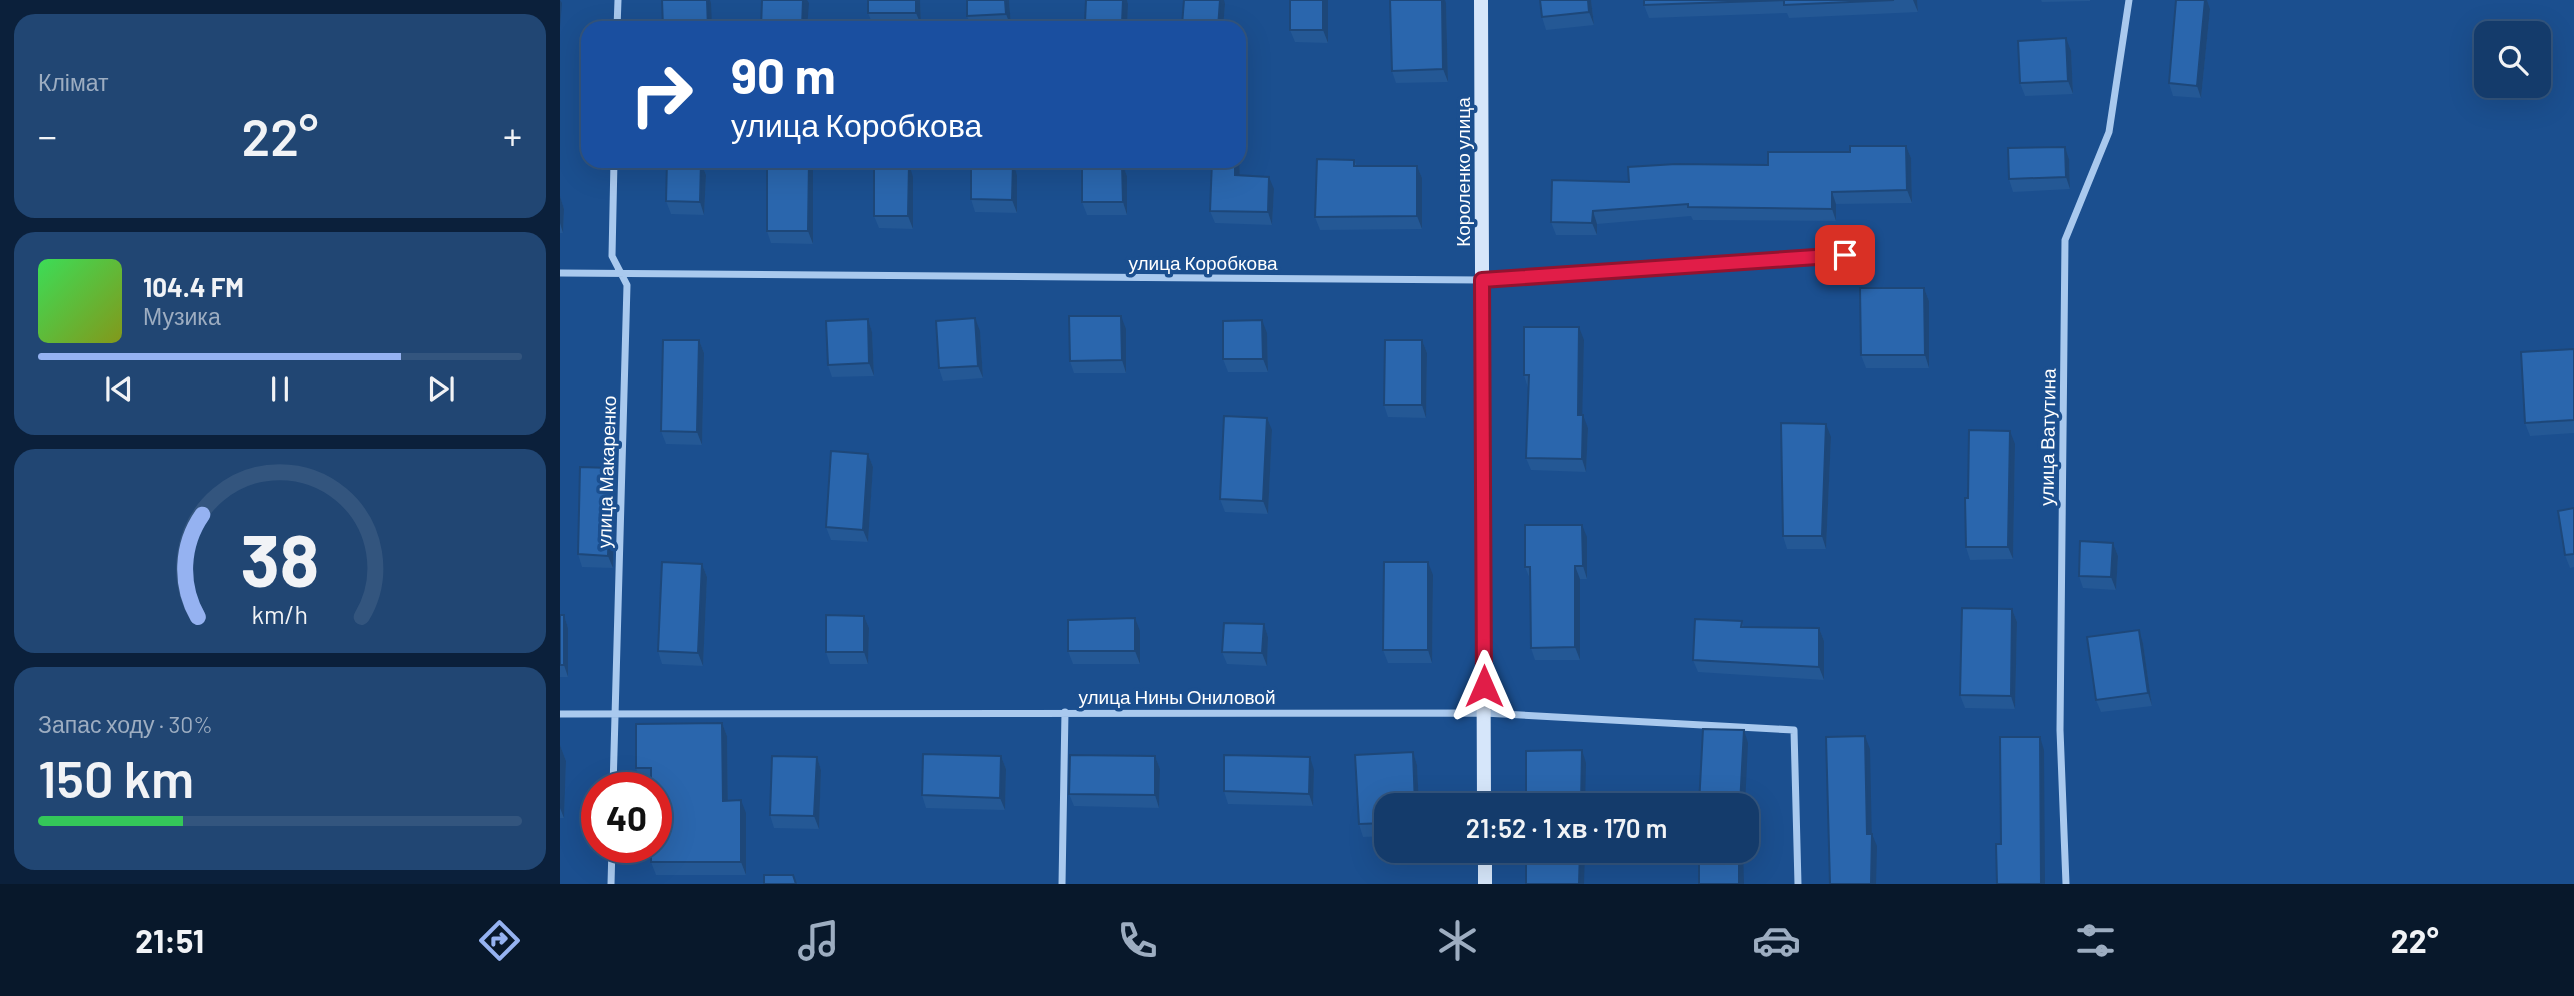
<!DOCTYPE html>
<html lang="uk">
<head>
<meta charset="utf-8">
<style>
  :root { --surface:#143b6b; --page:#214673; --text:#f1f3f6; --muted:#9dadc1; --line:#33557e; --accent:#95b2f1 }
  body { margin:0; font-family:Barlow,sans-serif; background:var(--page); color:var(--text); height:100vh; display:flex; flex-direction:column; font-size:26px; white-space:nowrap }
  * { box-sizing:border-box; margin:0 }
  p { font-size:23px; color:var(--muted) }
  .icon { flex:none; width:38px; height:38px; fill:none; stroke:currentColor; stroke-width:2; stroke-linecap:round; stroke-linejoin:round }
  .map { position:relative; flex:1; overflow:hidden }
  .drawer { display:flex; flex-direction:column; gap:14px; padding:14px; background:#0b203b; width:560px }
  .drawer>* { flex:none }
  .guide { position:absolute; left:21px; top:21px; width:665px; height:147px; border-radius:21px; box-shadow:0 7px 28px #0002,0 0 0 2px var(--line); background:#1a4fa0; color:#fff; overflow:hidden }
  .buttons { position:absolute; left:1914px; top:21px; display:grid; gap:14px }
  .buttons a { display:grid; place-items:center; width:77px; height:77px; border-radius:14px; background:var(--surface); box-shadow:0 7px 28px #0002,0 0 0 2px var(--line); font-size:35px }
  .speed { position:absolute; left:21px; top:772px; display:flex; gap:14px; font-size:35px; font-weight:700; text-align:center }
  .speed>* { display:grid; place-content:center; width:91px; height:91px; border-radius:50%; background:var(--surface); box-shadow:0 7px 28px #0002,0 0 0 2px var(--line); line-height:1 }
  .speed .limit { border:10px solid #d22; background:#fff; color:#111 }
  .pin { position:absolute; display:grid; place-items:center; width:60px; height:60px; color:#fff; margin:-30px; border-radius:14px; box-shadow:0 4px 10px #0006 }
  .me { position:absolute; width:77px; margin:-38px; rotate:0deg; stroke-linejoin:round; filter:drop-shadow(0 0 5px #0008) }
  .turn { display:flex; align-items:center; gap:24px; height:147px; padding:0 35px; font-size:32px }
  .turn .icon { width:91px; height:91px; stroke-width:2.5 }
  .turn b { display:block; font-size:49px; line-height:60px }
  .big { font-size:52px; font-weight:600; line-height:1.1 }
  .drawer .widget { flex:1; display:flex; flex-direction:column; justify-content:center; gap:10px; min-width:0; padding:0 24px; border-radius:21px; background:var(--page) }
  .drawer .dial { align-items:center; gap:0 }
  .dial svg { height:182px; overflow:visible; fill:none; stroke:var(--line); stroke-width:7; stroke-linecap:round; text-anchor:middle }
  .dial text { fill:var(--text); stroke:none }
  .song { display:flex; align-items:center; gap:21px }
  .cover { width:84px; height:84px; border-radius:10px; background:linear-gradient(135deg,hsl(130 70% 55%),hsl(70 70% 35%)) }
  .played { height:7px; border-radius:4px; background:linear-gradient(90deg,var(--accent) 75%,var(--line) 75%) }
  .keys { display:flex; justify-content:space-around; direction:ltr }
  .heat { display:flex; justify-content:space-between; align-items:center; font-size:38px; direction:ltr }
  .charge { height:10px; border-radius:5px; background:linear-gradient(90deg,#34c759 30%,var(--line) 0) }
  .trip { position:absolute; left:814px; top:793px; width:385px; height:70px; border-radius:21px; background:var(--surface); box-shadow:0 7px 28px #0002,0 0 0 2px var(--line); font-weight:600; line-height:70px; text-align:center }
  .menu { display:flex; height:112px; justify-content:space-around; align-items:center; background:#08182b; color:var(--muted) }
  .menu .icon { width:49px; height:49px }
  .menu .selected { color:var(--accent) }
  .menu b { font-size:32px; color:var(--text) }
  main { display:flex; flex:1; min-height:0 }
  .map>svg:first-child { display:block }
  .lines { fill:none; stroke-linecap:round; stroke-linejoin:round }
  .street { stroke:#a9c9ee; stroke-width:7 }
  .secondary { stroke:#d6e6fa; stroke-width:14 }
  .wall { fill:#245895 }
  .shaded-wall { fill:#1d4779 }
  .building { fill:#2a66ad; stroke:#1d4779; stroke-width:2 }
  .route-casing { stroke:#92132f; stroke-width:18 }
  .route { stroke:#e11d48; stroke-width:12 }
  .labels { text-anchor:middle; dominant-baseline:central; stroke-width:7; stroke-linejoin:round; paint-order:stroke }
  .street-label { font-size:19px; fill:#fff; stroke:#1b4f8f }
</style>
</head>
<body>
<main>
<section class="drawer">
<div class="widget"><p>Клімат</p>
<div class="heat"><a>−</a><b class="big">22°</b><a>+</a></div>
</div>
<div class="widget">
<div class="song"><i class="cover"></i><div><b>104.4 FM</b><p>Музика</p></div></div>
<div class="played"></div>
<div class="keys"><svg class="icon" aria-label="previous" viewBox="0 0 24 24"><path d="M18 5L8 12l10 7zM5 5v14"/></svg><svg class="icon" aria-label="pause" viewBox="0 0 24 24"><path d="M8 5v14M16 5v14"/></svg><svg class="icon" aria-label="next" viewBox="0 0 24 24"><path d="M6 5l10 7-10 7zM19 5v14"/></svg></div>
</div>
<div class="widget dial"><svg viewBox="0 0 100 80">
<path d="M14 69A42 42 0 1 1 86 69"/>
<path d="M14 69A42 42 0 0 1 16 24" stroke="#95b2f1"/>
<text x="50" y="56" font-size="32" font-weight="700">38</text>
<text x="50" y="72" font-size="11">km/h</text>
</svg></div>
<div class="widget"><p>Запас ходу · 30%</p><b class="big">150 km</b><div class="charge"></div></div>
</section>
<div class="map">
<svg width="2014" height="884" viewBox="0 0 2014 884">
  <rect width="100%" height="100%" fill="#1b4f8f"/>
  <g class="lines">
    <!-- street -->
    <path class="street" d="M57,28l1,-28
      M0,273l922,7 363,-25
      M0,714l924,-1 310,17 4,154
      M53,788l14,-503 -15,-29 2,-95
      M51,884l1,-37
      M502,884l3,-172
      M1506,884l-6,-154 5,-490 44,-108 20,-132"/>
    <!-- secondary -->
    <path class="secondary" d="M921,0l3,805
      M925,850v34"/>
  </g>
  <!-- wall -->
  <path class="wall" d="M308,0h52l1,25h-48l-5,-12z
    M407,0h42l2,27 -39,1 -5,-12z
    M526,0h41l1,4 -1,24h-40l-2,-6z
    M768,0v43l-33,-1 -5,-12z
    M980,0h51l3,25 -48,5 -4,-13z
    M1084,0h273l1,12 -129,6 -2,-5 -138,5 -5,-13z
    M1481,0h49v1l-48,1z
    M1616,0h31l3,9 -9,89 -28,-2 -4,-13z
    M886,3l2,79 -52,1 -4,-12z
    M665,4l-2,24h-40l-1,-3z
    M1511,51l2,43 -48,2 -5,-13z
    M679,127l1,49 34,13 -2,36 -57,-2 -5,-12 2,-48h-12v-2h39z
    M1346,146l5,12 1,45 -76,1v17l-143,-1 -2,-4 -94,8v11h-41l-5,-13 78,-40 139,-17 82,-13z
    M1505,147l4,12 1,30 -57,3 -4,-13z
    M794,160l3,6h60l5,12v51l-102,1 -5,-13z
    M207,161h46v83l-42,-1 -4,-12z
    M141,162l5,13 -2,40 -33,-1 -5,-13z
    M453,162l4,13v38l-42,-1 -4,-13z
    M562,163l5,13v39h-40l-5,-13z
    M353,177v52l-34,-1 -5,-12z
    M0,196l4,13 -1,24h-3z
    M1364,288l5,13v67h-63l-5,-13z
    M308,319l4,13 2,44 -42,1 -4,-12z
    M566,329v44h-52l-4,-12z
    M420,331l3,47 -40,3 -4,-13z
    M707,333l1,39h-40l-5,-13z
    M139,340l5,13 -2,92 -36,-1 -5,-13z
    M862,340l5,13 -1,65 -38,-1 -4,-12z
    M1024,340l-2,75 6,13 -2,44 -55,-2 -5,-12 2,-70 -4,-13z
    M2014,349v84l-44,3 -5,-13z
    M712,430l-4,84 -43,-2 -5,-13z
    M1271,437l-5,112h-39l-4,-13z
    M1455,444l-2,115 -43,1 -4,-13 2,-49z
    M308,454l5,13 -5,75 -37,-2 -5,-13z
    M55,480l-2,88 -31,-1 -4,-13z
    M2014,508v59l-4,1 -5,-13z
    M1027,537v42h-7v81h-45l-4,-12 -1,-69 -5,-12z
    M1553,543l5,13 -2,34 -33,-2 -4,-12z
    M142,564l5,13 -4,89 -41,-2 -4,-13z
    M873,575l-1,88h-44l-5,-13z
    M1452,609l5,13 -2,87 -50,-1 -5,-13z
    M0,615h4l4,13v49h-8z
    M304,616l5,12 -1,36h-38l-4,-12z
    M1182,621l2,7h75l5,13v39l-126,-8 -5,-12z
    M704,624l4,13 -1,29 -40,-2 -5,-12z
    M1579,630l4,13 9,63 -51,6 -5,-12z
    M580,631v33h-67l-5,-13z
    M162,723l5,13 1,64 18,13v62h-90l-5,-13v-81h-10l-5,-13z
    M0,745l6,16 -2,57h-4z
    M853,752l4,13 2,40h-33v31l-23,1 -4,-13z
    M441,756l5,13 -1,41 -79,-2 -4,-13z
    M595,756l5,13 -1,39 -85,-2 -5,-12z
    M257,757l4,13 -2,59 -45,-1 -4,-13z
    M754,770l-1,36 -85,-2 -4,-13z"/>
  <!-- shaded-wall -->
  <path class="shaded-wall" d="M0,0l2,3 -2,24z
    M147,0h3l1,3 1,25h-4z
    M243,0h4l2,3 -2,25h-5z
    M356,0h4l1,25 -5,-12z
    M445,0h4l2,27 -5,-13z
    M563,0h4l1,4 -1,24h-3l-2,-4z
    M660,0h4l1,4 -2,24h-5z
    M763,0h5v43l-5,-13z
    M882,0h3l1,3 2,79 -5,-13z
    M1028,0h3l3,25 -5,-13z
    M1353,0h4l1,12z
    M1645,0h2l3,9 -9,89 -4,-12z
    M1506,38l5,13 2,43 -5,-13z
    M679,127l1,61 -5,-13v-14h4z
    M1346,146l5,12 1,45 -5,-13z
    M1505,147l4,12 1,30 -4,-12z
    M249,161h4v83l-5,-13z
    M141,162l5,13 -2,40 -4,-13z
    M453,162l4,13v38l-5,-13z
    M562,163l5,13v39l-4,-13z
    M349,164l4,13v52l-5,-13z
    M857,166l5,12v51l-5,-13z
    M709,177l5,12 -2,36 -4,-13z
    M1272,192l4,12v17l-4,-12z
    M0,196l4,13 -1,24 -3,-10z
    M1033,211l4,13v11l-5,-12z
    M1364,288l5,13v67l-4,-13z
    M561,316l5,13v44l-4,-13z
    M415,318l5,13 3,47 -5,-12z
    M308,319l4,13 2,44 -5,-13z
    M702,320l5,13 1,39 -5,-13z
    M1019,327l5,13 -2,88 -4,-13z
    M139,340l5,13 -2,92 -5,-13z
    M862,340l5,13 -1,65 -4,-13z
    M1023,415l5,13 -2,44 -4,-13z
    M707,418l5,12 -4,84 -5,-13z
    M1266,424l5,13 -5,112 -4,-13z
    M1450,431l5,13 -2,115 -5,-12z
    M308,454l5,13 -5,75 -5,-12z
    M51,468l4,12 -2,88 -5,-12z
    M1022,525l5,12v42l-4,-13z
    M1553,543l5,13 -2,34 -5,-13z
    M868,562l5,13 -1,88 -4,-13z
    M142,564l5,13 -4,89 -5,-13z
    M1015,566l5,13v81l-5,-13z
    M1452,609l5,13 -2,87 -4,-13z
    M4,615l4,13v49l-4,-12z
    M304,616l5,12 -1,36 -4,-12z
    M575,618l5,13v33l-5,-13z
    M704,624l4,13 -1,29 -5,-13z
    M1259,628l5,13v39l-5,-13z
    M1579,630l4,13 9,63 -4,-13z
    M162,723l5,13 1,77 -5,-12z
    M1184,730l4,13 -3,62h-5z
    M1305,736l5,13 2,97v-12l5,12 -1,38h-5l-4,-50z
    M1480,737l4,13 1,134h-4z
    M0,745l6,16 -2,57 -4,-10z
    M1022,750l4,13 -1,42h-4z
    M853,752l4,13 2,40h-4z
    M441,756l5,13 -1,41 -5,-12z
    M595,756l5,13 -1,39 -4,-13z
    M257,757l4,13 -2,59 -5,-13z
    M750,757l4,13 -1,36 -4,-12z
    M181,800l5,13v62l-5,-13z
    M1020,850h5l-1,34h-5z
    M1179,850h4l1,34h-5z"/>
  <!-- building -->
  <path class="building" d="M102,0h45l1,28h-45z
    M202,0h41l-1,28h-41z
    M308,0h48v13h-48z
    M407,0h38l1,14 -39,2z
    M526,0h37l-1,24 -37,-2z
    M624,0h36l-2,28 -36,-3z
    M730,0h33v30h-33z
    M830,0h52l1,69 -51,2z
    M980,0h48l1,12 -47,5z
    M1084,0h250l-110,5v-5l-140,5z
    M1616,0h29l-8,86 -28,-3z
    M1506,38l2,43 -48,2 -2,-42z
    M1290,146h56l1,44 -75,2v17l-144,-2v-3l-95,7 -1,12 -41,-1 1,-42 77,2 -1,-15 48,-3 92,1v-13h82z
    M1505,147l1,30 -57,2 -1,-31z
    M757,159l37,1v6h63v50l-102,1z
    M107,161l34,1 -1,40 -34,-1z
    M207,161h42l-1,70h-41z
    M411,161l42,1 -1,38 -41,-1z
    M652,161h23v14l34,2 -1,35 -58,-1z
    M522,163h40l1,39h-41z
    M314,164h35l-1,52h-34z
    M1300,288h64l1,67h-64z
    M509,316h52l1,44 -52,1z
    M415,318l3,48 -39,2 -3,-47z
    M308,319l1,44 -41,2 -2,-44z
    M702,320l1,39h-40v-38z
    M964,327h55l-1,88h5l-1,44 -56,-1 3,-83h-5z
    M103,340h36l-2,92 -36,-1z
    M825,340h37v65h-38z
    M2014,349v71l-49,3 -4,-71z
    M664,416l43,2 -4,83 -43,-2z
    M1221,423l45,1 -4,112h-39z
    M1409,430l41,1 -2,116h-42l-1,-49h3z
    M271,451l37,3 -5,76 -37,-3z
    M20,467l31,1 -3,88 -30,-2z
    M2014,508v46l-9,1 -7,-44z
    M965,525h57l1,41h-8v81l-44,1 -1,-81h-5z
    M1520,541l33,2 -2,34 -32,-1z
    M102,562l40,2 -4,89 -40,-2z
    M824,562h44v88h-45z
    M1402,608l50,1 -1,87 -51,-1z
    M0,615h4v50h-4z
    M266,615l38,1v36h-38z
    M575,618v33h-67v-31z
    M1135,619l47,2 -1,6 78,1v39l-126,-7z
    M664,623l40,1 -2,29 -40,-1z
    M1579,630l9,63 -52,7 -9,-63z
    M162,723l1,78 18,-1v62h-90v-15h5v-59h-5v-20h-15v-44z
    M1143,729l41,1 -4,75h-41z
    M1305,736l2,98h5l-1,50h-41l-4,-147z
    M1440,737h40l1,147h-44l-1,-40h5z
    M1022,750l-1,55h-55v-54z
    M853,752l2,53h-29v18l-27,1 -4,-69z
    M363,754l78,2 -1,42 -78,-3z
    M510,755l85,1v39l-86,-1z
    M664,755l86,2 -1,37 -85,-3z
    M212,756l45,1 -3,59 -44,-1z
    M966,850h54l-1,34h-53z
    M1139,850h40v34h-40z
    M204,875h29l3,9h-32z"/>
  <g class="lines">
    <defs>
      <path id="route" d="M924,686l-2,-406 363,-25"/>
    </defs>
    <!-- route casing -->
    <use href="#route" class="route-casing"/>
    <!-- route -->
    <use href="#route" class="route"/>
  </g>
  <g class="labels">
    <!-- street labels -->
    <g class="street-label">
      <text transform="translate(902 172) rotate(-90)">Короленко улица</text>
      <text x="643" y="262">улица Коробкова</text>
      <text transform="translate(1487 437) rotate(-89)">улица Ватутина</text>
      <text transform="translate(46 472) rotate(-88)">улица Макаренко</text>
      <text x="617" y="696">улица Нины Ониловой</text>
    </g>
  </g>
</svg>
<div class="buttons">
<a><svg class="icon" aria-label="search" viewBox="0 0 24 24"><circle cx="10" cy="10" r="6"/><path d="M15 15l6 6"/></svg></a>
</div>
<div class="speed"><div class="limit">40</div></div>
<div class="pin" style="left:1285px;top:255px;background:#d93025"><svg class="icon" aria-label="arrive" viewBox="0 0 24 24"><path d="M6 21V4h12l-3 4 3 4H6"/></svg></div>
<svg class="me" style="left:924px;top:686px" viewBox="-20 -20 40 40"><path d="M0-17L14 15 0 8-14 15z" fill="#e11d48" stroke="#fff" stroke-width="4"/></svg>
<div class="trip">21:52 · 1 хв · 170 m</div>
<div class="guide">
<div class="turn"><svg class="icon" aria-label="right" viewBox="0 0 24 24"><path d="M7 20v-9h11M14 6l5 5-5 5"/></svg><div><b>90 m</b>улица Коробкова</div></div>
</div>
</div>
</main>
<nav class="menu">
<b>21:51</b>
<svg class="icon selected" aria-label="directions" viewBox="0 0 24 24"><path d="M12 3l9 9-9 9-9-9zM9 14v-3h6M13 9l2 2-2 2"/></svg>
<svg class="icon" aria-label="music" viewBox="0 0 24 24"><path d="M9 18V5l10-2v13"/><circle cx="6" cy="18" r="3"/><circle cx="16" cy="16" r="3"/></svg>
<svg class="icon" aria-label="phone" viewBox="0 0 24 24"><path d="M5 4h4l2 5-3 2q2 4 5 5l2-3 5 2v4C11 20 4 13 5 4z"/></svg>
<svg class="icon" aria-label="climate" viewBox="0 0 24 24"><path d="M12 3v18M4 7l16 10M4 17L20 7"/></svg>
<svg class="icon" aria-label="car" viewBox="0 0 24 24"><path d="M5 17H2v-5l4-1 3-4h7l3 4 3 1v5h-3M9 17h6M6 11h13"/><circle cx="7" cy="17" r="2"/><circle cx="17" cy="17" r="2"/></svg>
<svg class="icon" aria-label="filters" viewBox="0 0 24 24"><path d="M4 7h16M4 17h16"/><circle cx="9" cy="7" r="2"/><circle cx="15" cy="17" r="2"/></svg>
<b>22°</b>
</nav>
</body>
</html>
